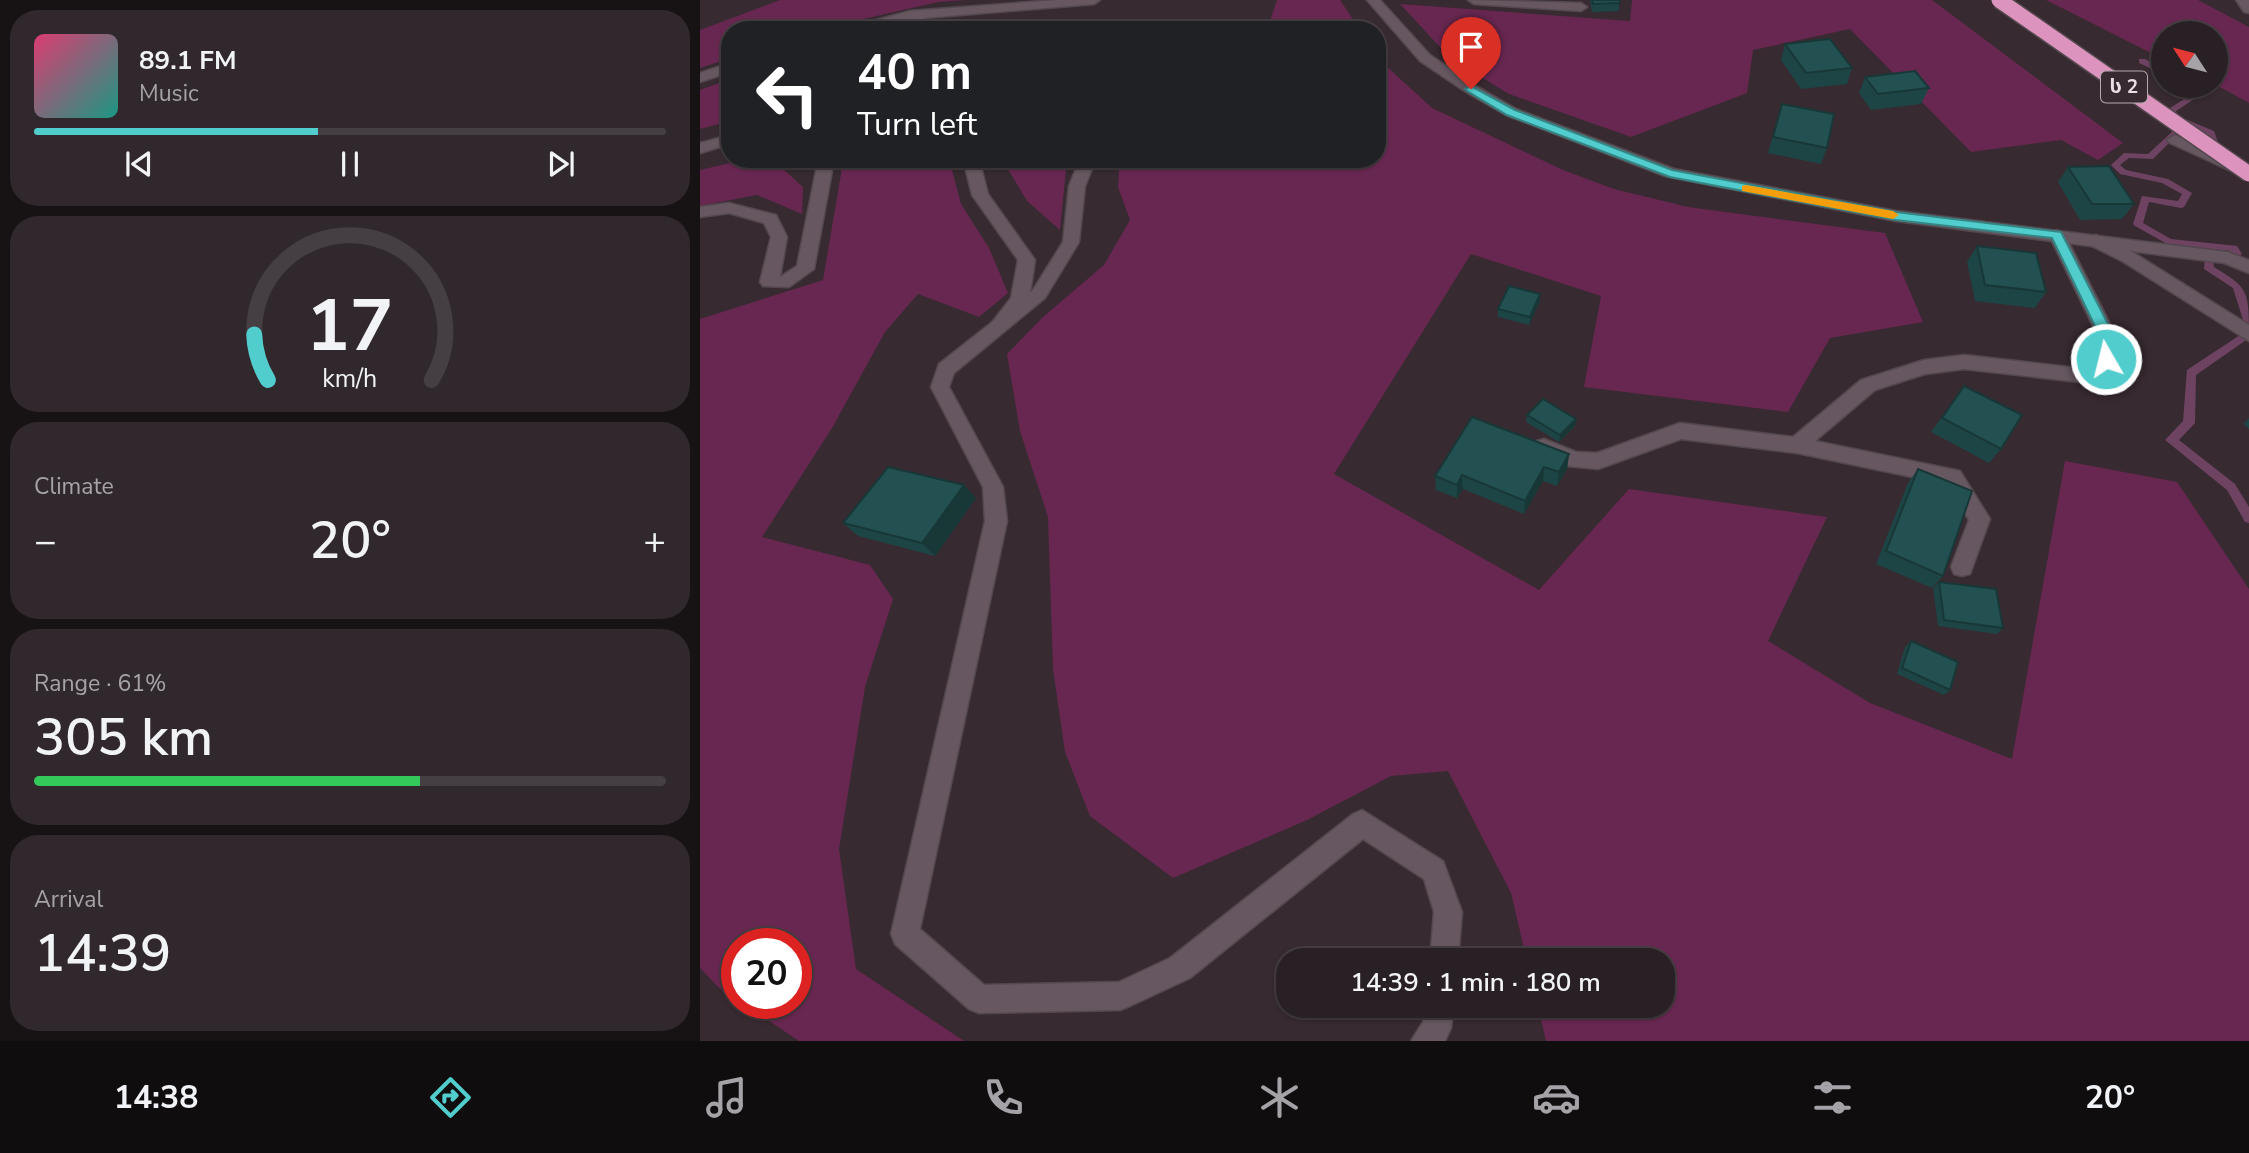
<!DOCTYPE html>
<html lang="en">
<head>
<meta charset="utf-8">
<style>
  :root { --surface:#292025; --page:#31282d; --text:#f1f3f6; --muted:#a5a3a7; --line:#453e42; --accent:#52cdcd }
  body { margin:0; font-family:"Nunito Sans","Noto Sans Georgian",sans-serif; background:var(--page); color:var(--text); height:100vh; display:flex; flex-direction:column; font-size:26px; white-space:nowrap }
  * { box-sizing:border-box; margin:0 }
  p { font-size:23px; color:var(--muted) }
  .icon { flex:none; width:38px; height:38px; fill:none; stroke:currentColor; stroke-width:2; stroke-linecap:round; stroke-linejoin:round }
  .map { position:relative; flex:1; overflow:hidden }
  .side { display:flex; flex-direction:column; gap:10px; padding:10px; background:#171214; width:700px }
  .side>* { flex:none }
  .top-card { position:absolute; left:21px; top:21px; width:665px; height:147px; border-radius:28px; box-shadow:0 2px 5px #0004,0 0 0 2px var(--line); background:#202124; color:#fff; overflow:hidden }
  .needle { width:46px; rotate:306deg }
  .fabs { position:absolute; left:1451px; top:21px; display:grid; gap:14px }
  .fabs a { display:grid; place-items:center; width:77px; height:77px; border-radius:50%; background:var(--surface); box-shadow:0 2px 5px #0004,0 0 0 2px var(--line); font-size:35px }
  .speed { position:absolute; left:21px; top:928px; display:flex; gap:14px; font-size:35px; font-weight:700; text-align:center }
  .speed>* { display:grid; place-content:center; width:91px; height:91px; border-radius:50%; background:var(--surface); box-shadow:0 2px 5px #0004,0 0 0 2px var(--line); line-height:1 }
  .speed .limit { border:10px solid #d22; background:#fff; color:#111 }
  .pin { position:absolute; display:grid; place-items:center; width:60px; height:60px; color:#fff; margin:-72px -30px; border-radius:50% 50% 50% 0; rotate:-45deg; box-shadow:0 0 7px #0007 }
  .pin .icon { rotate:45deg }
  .me { position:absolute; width:77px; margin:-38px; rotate:352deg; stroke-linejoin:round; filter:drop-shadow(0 0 5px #0008) }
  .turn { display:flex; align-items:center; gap:24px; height:147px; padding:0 21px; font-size:32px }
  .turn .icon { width:91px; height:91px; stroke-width:2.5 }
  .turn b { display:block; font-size:49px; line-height:60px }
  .big { font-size:52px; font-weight:600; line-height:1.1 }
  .side .tile { flex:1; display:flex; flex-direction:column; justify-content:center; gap:10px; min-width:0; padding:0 24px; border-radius:28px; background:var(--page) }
  .side .dial { align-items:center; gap:0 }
  .dial svg { height:182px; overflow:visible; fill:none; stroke:var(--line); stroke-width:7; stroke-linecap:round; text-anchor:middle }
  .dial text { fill:var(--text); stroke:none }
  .song { display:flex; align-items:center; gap:21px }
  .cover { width:84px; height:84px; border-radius:10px; background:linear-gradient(135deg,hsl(340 70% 55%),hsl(170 70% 35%)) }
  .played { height:7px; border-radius:4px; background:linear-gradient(90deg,var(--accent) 45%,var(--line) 45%) }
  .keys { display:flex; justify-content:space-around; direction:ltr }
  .heat { display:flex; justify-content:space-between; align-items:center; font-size:38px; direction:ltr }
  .charge { height:10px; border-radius:5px; background:linear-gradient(90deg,#34c759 61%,var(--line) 0) }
  .trip { position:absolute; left:576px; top:948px; width:399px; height:70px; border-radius:28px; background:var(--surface); box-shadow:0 2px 5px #0004,0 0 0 2px var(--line); font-weight:600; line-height:70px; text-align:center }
  .menu { display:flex; height:112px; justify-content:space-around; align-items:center; background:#100d0f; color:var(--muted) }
  .menu .icon { width:49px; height:49px }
  .menu .current { color:var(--accent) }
  .menu b { font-size:32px; color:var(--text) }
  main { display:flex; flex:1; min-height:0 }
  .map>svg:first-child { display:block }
  .green { fill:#682751 }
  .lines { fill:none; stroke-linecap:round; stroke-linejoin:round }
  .stream { fill:#6e4361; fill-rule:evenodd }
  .lane-casing { stroke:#53484e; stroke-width:3 }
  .street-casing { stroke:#53484e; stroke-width:3 }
  .secondary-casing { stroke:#53484e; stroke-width:3 }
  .lane { fill:#665760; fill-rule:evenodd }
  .street { fill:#665760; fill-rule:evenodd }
  .secondary { fill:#665760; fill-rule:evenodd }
  .highway-bridge-casing { stroke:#53484e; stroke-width:18; stroke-linecap:butt }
  .highway-bridge { stroke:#dc93be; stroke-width:15 }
  .wall { fill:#1e4545 }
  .shaded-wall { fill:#183838 }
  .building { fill:#235050; stroke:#183838; stroke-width:2 }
  .route { fill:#52cdcd; stroke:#358585; stroke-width:2 }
  .slow { fill:#f59e0b }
  .labels { text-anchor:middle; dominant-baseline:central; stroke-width:7; stroke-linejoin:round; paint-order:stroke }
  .shield { fill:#372a31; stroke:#b4a9af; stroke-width:2 }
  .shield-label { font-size:19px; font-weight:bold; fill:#e9e0e5 }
</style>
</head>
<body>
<main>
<section class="side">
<div class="tile">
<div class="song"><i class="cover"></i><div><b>89.1 FM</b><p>Music</p></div></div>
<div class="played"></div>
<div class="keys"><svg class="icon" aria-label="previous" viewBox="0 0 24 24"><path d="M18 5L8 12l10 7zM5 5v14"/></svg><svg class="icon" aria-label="pause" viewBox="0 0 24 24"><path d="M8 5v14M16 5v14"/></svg><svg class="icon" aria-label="next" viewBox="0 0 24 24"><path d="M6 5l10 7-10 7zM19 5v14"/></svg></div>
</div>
<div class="tile dial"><svg viewBox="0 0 100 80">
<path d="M14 69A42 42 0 1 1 86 69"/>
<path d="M14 69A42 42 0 0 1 8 49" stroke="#52cdcd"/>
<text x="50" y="56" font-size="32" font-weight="700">17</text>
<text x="50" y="72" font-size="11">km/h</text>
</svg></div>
<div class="tile"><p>Climate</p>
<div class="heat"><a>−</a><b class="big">20°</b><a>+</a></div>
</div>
<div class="tile"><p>Range · 61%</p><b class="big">305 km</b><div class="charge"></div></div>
<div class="tile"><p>Arrival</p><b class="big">14:39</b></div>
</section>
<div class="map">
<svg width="1549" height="1041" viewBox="0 0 1549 1041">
  <rect width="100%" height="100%" fill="#372a31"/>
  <!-- green -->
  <path class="green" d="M80,0h186l-28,2 -123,28h-85v28l-30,10v-38z
    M577,0h63l20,30h-93z
    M932,0h300l191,143 -25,17 -37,-20 -90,12 -121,-123 -97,21 -6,43 -116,44 -122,-43 -59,-36 -50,-54 230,17z
    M1346,0h152l51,27v76l-33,-18v-52h-53v26z
    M677,54l8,11 47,43 131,62 51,19 74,18 197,26 38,89 -93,16 -42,74 -204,-25 17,-91 -130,-42 -137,220 205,116 90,-101 198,28 -59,124 102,62 142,56 53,-298 112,21 72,107v452h-703l-8,-35h124v-45h-135l-16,-68 -63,-122 -57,5 -84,44 -134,58 -83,-62 -25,-64 -12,-83 -5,-152 -28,-86 -13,-77 36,-37 61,-52 26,-45 -12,-33 2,-28h257z
    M30,79v42l-30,8v-39z
    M47,159c29,0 36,10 56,28l-1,27 -45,-19 -57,11v-36z
    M136,159h113l12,45 28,44 19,45 -29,24 -61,-23 -33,38 -53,96 -70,109 108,28 23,34 -28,88 -26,162 17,120 108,72h-165l-57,-38h54v-60h-59v56l-19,-12 -18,-19v-649l123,-39 19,-112z
    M302,159h65l-7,71 -33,-29z"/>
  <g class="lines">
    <!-- stream -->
    <path class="stream" d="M1439,59h6l18,10v5l-24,-11z
      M1486,86h10l9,6 -29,19 2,5 36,15 5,14 -1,2 -43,-10 -22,22 -24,-1 -9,7 6,5 42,9 24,14 -8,14 -3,1 -32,-6 -6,21 28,16 66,7 5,8 -2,2 -27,5 1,6c31,19 35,22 35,60l-5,-4 -11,-35 -29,-19 1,-12 26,-6 -62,-6 -34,-19 -2,-2 9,-28 36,5 4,-7 -20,-11 -42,-9 -9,-9 13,-12 24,1 25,-23 36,10 -2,-6 -35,-15 -5,-10 28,-18z
      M1549,329v9l-53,37 -1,48 -16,17 56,44 14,23v16l-4,-1 -18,-32 -62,-50 18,-19 4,-51z"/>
    <defs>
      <path id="lane" d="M768,0l113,3 6,4 -6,4 -107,-7z
        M1536,0h13v13l-5,-1z
        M30,135v9l-30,9v-10z
        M1475,135l64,29 3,3 -3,3h-10l-59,-27 -3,-3z
        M109,159h16l7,12 -18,98 -25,18 -26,-1 -3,-4 11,-45 -7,-14 -35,-10 -29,4v-10l29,-4 47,12 11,22 -7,40 17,-11 19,-95z
        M263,159h16l9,35 47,66c-2,12 -3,27 -7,39 -5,13 -21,35 -35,31l-3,-5 21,-27 7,-38 -46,-65z
        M1357,230l8,5 49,97 1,27 -19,22 -7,2 -125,-14 -39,5 -50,16 -60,51 145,30 30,48 -20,55 -8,2 -8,-2 -3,-7 18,-47 -23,-36 -149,-31 -116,-14 -83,30 -31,-3 -30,-13 -3,-6 3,-6 7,-2 32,13 21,1 83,-30 113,14 68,-57 63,-20 40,-5 121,14 12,-12 -1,-25 -47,-97z"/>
      <path id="street" d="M357,0h43l-6,4 -170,14 6,5 26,7h-31l-16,-11 -45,11h-24l70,-19z
        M30,63v9l-30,10v-9z
        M380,159h16l-11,27 -6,56 -34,56 -91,75 -5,14 54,100 4,34 -87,408 64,56 135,-3 51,-24 183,-144 9,-4 81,51 19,51 -4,49h-28l4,-49 -10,-33 -61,-40 -173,139 -60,28 -10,4 -141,3 -10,-4 -74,-65 -4,-10 94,-413 -2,-34 -52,-100 8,-23 94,-74 30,-48 6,-56z
        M1396,235l38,18 115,72v16l-127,-80 -32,-16 -2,-4 2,-4z
        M725,1006h28l-2,22 -6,13h-34l12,-19z"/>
      <path id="secondary" d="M667,0h13l50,55 46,31 40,23 158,60 222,42 331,41 22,8v13l-25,-10 -328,-42 -231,-45 -159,-61 -40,-23 -46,-31z"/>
    </defs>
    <!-- lane casing -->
    <use href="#lane" class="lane-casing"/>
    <!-- street casing -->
    <use href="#street" class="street-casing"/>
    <!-- secondary casing -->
    <use href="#secondary" class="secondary-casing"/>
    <!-- lane -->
    <use href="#lane" class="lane"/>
    <!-- street -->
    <use href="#street" class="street"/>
    <!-- secondary -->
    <use href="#secondary" class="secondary"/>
    <defs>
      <path id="highway-bridge" d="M1299,0l250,174"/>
    </defs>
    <!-- highway-bridge casing -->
    <use href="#highway-bridge" class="highway-bridge-casing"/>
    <!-- highway-bridge -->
    <use href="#highway-bridge" class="highway-bridge"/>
  </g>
  <!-- wall -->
  <path class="wall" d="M890,0h29v11l-27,1z
    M1085,44l67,24 -5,16 -46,5 -20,-29z
    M1165,77l64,11 -8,16 -50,6 -12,-17z
    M1082,104l45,44 -6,16 -53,-11z
    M1368,167l66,37 -12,15 -42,1 -22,-38z
    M1277,246l69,46 -11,16 -60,-7 -8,-39z
    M840,301l-11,24 -31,-8v-8z
    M1264,386l37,63 -12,14 -58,-31z
    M827,415l48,11 -16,16 -33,-20z
    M1549,418v11l-6,-5z
    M869,454l-2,15 -10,17 -14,-5 -19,33 -61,-25 -6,9 -21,-8 -1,-14z
    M1218,469l25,107 -11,12 -56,-24 32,-81z
    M276,498l-41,58 -77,-20 -15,-13z
    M1239,582l64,46 -6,6 -59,-8 -5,-38z
    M1211,641l39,49 -6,5 -47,-21 8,-27z"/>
  <!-- shaded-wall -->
  <path class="shaded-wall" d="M840,294v7l-11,24 1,-8z
    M876,419l-1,7 -16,16 1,-7z
    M869,454l-2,15 -10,17 2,-14z
    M844,467l-1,14 -19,33 1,-13z
    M762,475l1,14 -6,9v-13z
    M264,485l12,13 -41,58 -13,-13z"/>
  <!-- building -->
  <path class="building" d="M892,0h27l1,3 -27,1z
    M1130,39l22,29 -46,5 -21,-29z
    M1215,71l14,17 -51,6 -13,-17z
    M1082,104l52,10 -7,34 -54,-11z
    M1409,166l25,38h-42l-24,-37z
    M1277,246l59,7 10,39 -61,-7z
    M809,286l31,8 -10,23 -32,-8z
    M1264,386l58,29 -21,34 -59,-31z
    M843,399l33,20 -16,16 -33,-20z
    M772,417l97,37 -10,18 -15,-5 -19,34 -63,-26 -5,10 -22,-9z
    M188,467l76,18 -42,58 -79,-20z
    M1218,469l54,22 -29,85 -57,-25z
    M1239,582l57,7 7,39 -59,-8z
    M1211,641l47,21 -8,28 -48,-22z"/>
  <!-- route -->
  <path class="route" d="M771,86l44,24 157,60 224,42 165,20 51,100 1,27 -7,5 -7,-5 -1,-27 -46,-94 -156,-18 -226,-43 -163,-62 -40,-24 -2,-2z"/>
  <!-- slow -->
  <path class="slow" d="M1046,185l147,26 6,4 -6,4 -151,-28v-5z"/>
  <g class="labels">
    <!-- shield labels -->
    <rect class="shield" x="1401" y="71.5" width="46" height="31" rx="5"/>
    <g class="shield-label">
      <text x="1424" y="87">ს 2</text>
    </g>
  </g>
</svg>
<div class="fabs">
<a><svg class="needle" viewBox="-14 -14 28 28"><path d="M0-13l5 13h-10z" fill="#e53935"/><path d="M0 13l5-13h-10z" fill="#a5a3a7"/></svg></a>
</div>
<div class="speed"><div class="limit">20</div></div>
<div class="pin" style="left:771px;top:89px;background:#d93025"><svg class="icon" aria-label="arrive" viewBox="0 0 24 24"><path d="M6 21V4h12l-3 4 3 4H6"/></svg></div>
<svg class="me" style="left:1406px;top:359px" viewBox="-20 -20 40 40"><circle r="17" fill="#52cdcd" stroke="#fff" stroke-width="3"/><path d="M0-11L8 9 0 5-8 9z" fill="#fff"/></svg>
<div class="trip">14:39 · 1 min · 180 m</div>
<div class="top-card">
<div class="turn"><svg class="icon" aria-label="left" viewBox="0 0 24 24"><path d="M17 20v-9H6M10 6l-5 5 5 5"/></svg><div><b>40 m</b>Turn left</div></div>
</div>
</div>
</main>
<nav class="menu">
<b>14:38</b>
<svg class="icon current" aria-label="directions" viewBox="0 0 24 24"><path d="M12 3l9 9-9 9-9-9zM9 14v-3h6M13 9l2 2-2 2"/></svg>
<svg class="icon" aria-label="music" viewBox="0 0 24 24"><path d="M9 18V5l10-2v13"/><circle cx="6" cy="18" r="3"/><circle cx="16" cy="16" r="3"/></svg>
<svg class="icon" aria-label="phone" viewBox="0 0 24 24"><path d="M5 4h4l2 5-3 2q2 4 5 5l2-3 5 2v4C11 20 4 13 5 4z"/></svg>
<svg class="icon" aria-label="climate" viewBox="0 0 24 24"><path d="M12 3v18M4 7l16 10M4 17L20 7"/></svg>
<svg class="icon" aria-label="car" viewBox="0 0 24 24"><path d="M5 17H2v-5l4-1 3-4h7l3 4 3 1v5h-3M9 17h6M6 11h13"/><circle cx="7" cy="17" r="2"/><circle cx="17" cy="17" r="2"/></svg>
<svg class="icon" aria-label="filters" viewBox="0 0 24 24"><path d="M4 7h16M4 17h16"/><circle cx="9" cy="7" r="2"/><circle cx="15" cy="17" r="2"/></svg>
<b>20°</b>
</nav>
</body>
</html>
